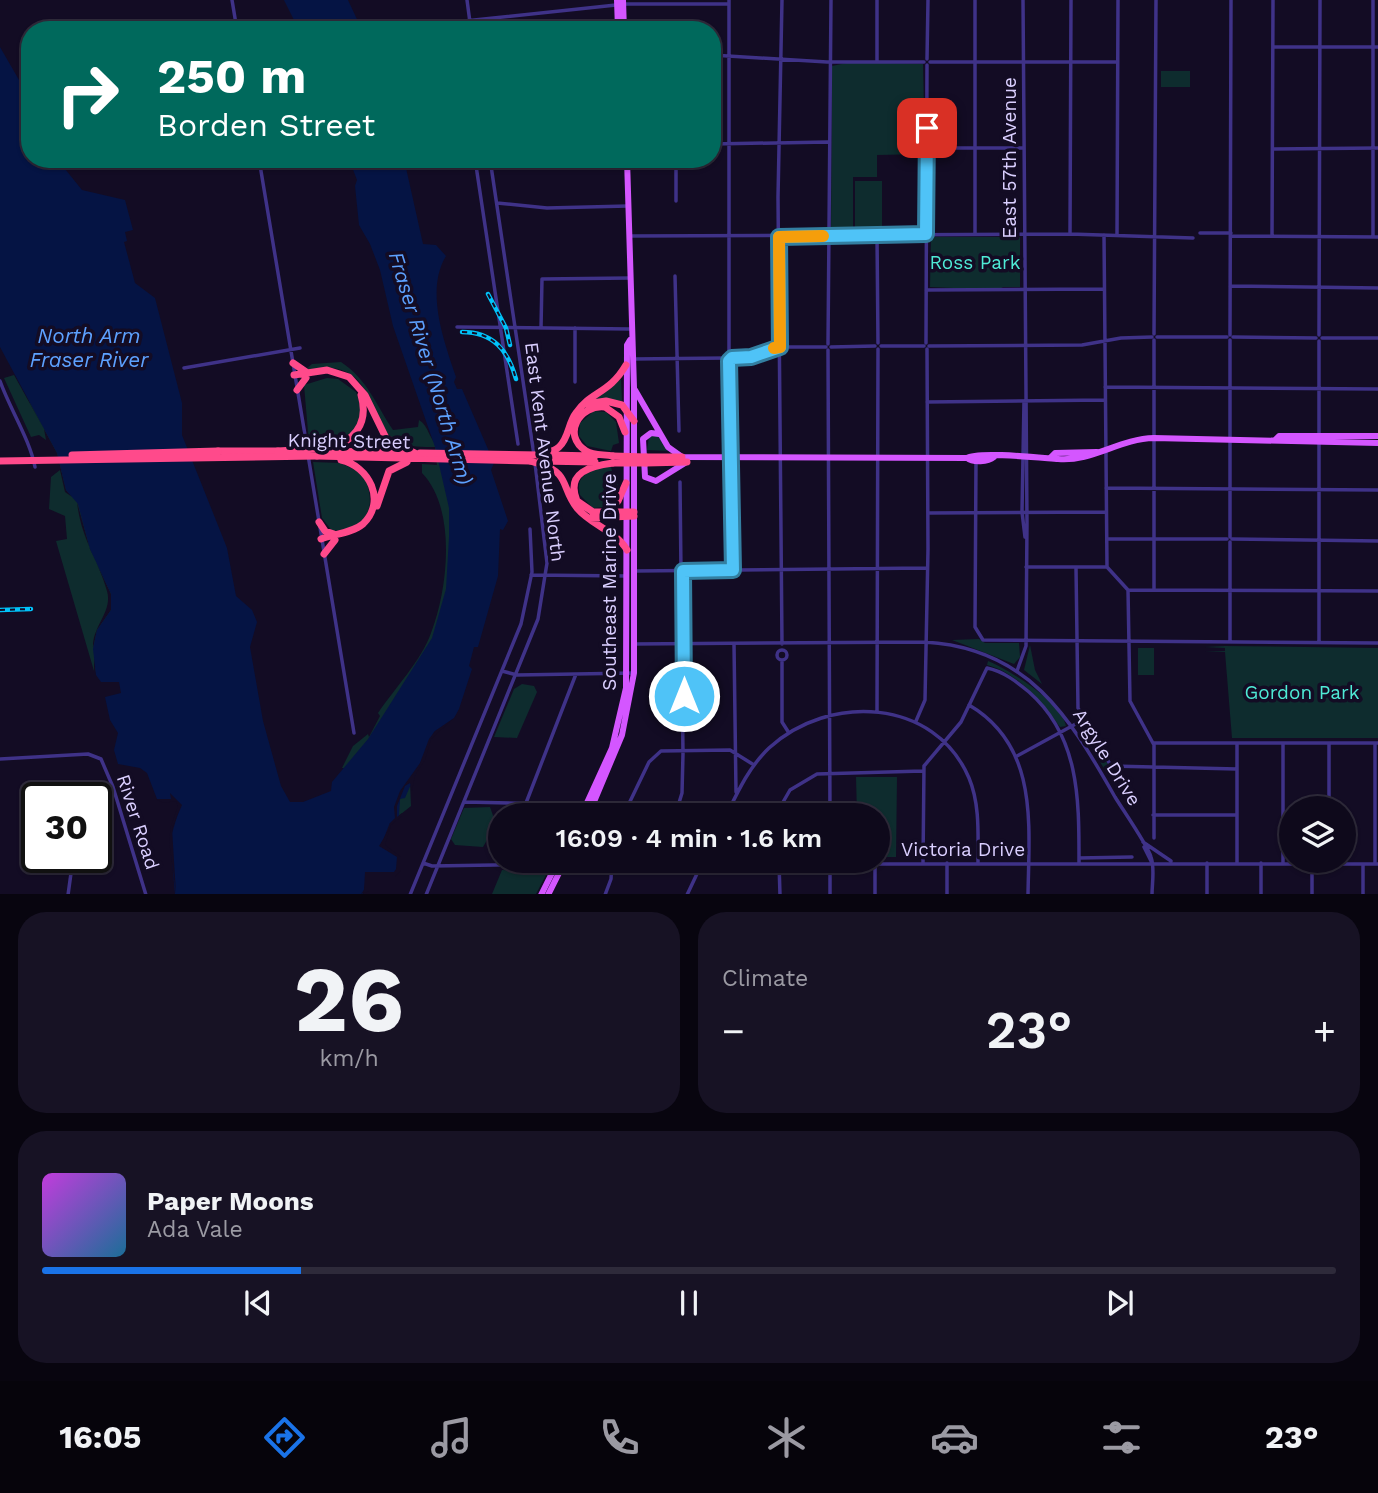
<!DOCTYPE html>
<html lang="en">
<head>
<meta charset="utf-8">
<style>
  :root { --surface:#0e091b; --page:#171224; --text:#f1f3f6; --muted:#9b9aa3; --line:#2e2a3a; --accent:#1a73e8 }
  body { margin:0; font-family:"Work Sans",sans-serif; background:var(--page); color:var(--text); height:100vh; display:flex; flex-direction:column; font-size:26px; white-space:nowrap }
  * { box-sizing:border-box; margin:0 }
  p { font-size:23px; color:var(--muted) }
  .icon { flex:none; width:38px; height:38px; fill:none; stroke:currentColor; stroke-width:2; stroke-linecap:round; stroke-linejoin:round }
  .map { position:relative; height:894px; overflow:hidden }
  .panel { display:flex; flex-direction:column; gap:18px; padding:18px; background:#08050f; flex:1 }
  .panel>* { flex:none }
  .guide { position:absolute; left:21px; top:21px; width:700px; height:147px; border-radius:28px; box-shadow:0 2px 5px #0004,0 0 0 2px var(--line); background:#00695c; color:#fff; overflow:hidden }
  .controls { position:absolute; left:1279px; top:796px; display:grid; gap:14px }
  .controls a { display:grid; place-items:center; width:77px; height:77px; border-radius:50%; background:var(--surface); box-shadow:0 2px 5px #0004,0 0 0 2px var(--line); font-size:35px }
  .speed { position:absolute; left:21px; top:782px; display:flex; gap:14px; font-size:35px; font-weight:700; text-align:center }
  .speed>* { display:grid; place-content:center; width:91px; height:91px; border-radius:50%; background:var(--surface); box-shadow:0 2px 5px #0004,0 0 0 2px var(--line); line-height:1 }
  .speed .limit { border:4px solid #111; border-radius:10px; background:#fff; color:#111 }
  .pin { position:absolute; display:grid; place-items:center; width:60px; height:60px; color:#fff; margin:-30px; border-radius:14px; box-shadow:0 4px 10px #0006 }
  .me { position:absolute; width:77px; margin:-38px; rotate:0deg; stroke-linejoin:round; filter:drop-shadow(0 0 5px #0008) }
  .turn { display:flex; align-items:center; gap:24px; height:147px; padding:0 21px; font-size:32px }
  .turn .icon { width:91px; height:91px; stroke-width:2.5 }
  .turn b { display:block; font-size:49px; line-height:60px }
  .big { font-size:52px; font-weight:600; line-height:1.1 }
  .panel .widget { flex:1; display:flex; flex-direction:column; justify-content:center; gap:10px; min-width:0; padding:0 24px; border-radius:28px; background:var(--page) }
  .panel .dial { align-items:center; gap:0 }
  .dial b { font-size:91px; line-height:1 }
  .song { display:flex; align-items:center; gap:21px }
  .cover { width:84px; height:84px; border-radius:10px; background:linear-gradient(135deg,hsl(290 70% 55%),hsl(200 70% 35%)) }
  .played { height:7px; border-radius:4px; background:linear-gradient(90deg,var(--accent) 20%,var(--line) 20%) }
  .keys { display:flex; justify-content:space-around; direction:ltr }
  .heat { display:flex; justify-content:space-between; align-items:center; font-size:38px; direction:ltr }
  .panel .tiles { flex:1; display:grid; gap:18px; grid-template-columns:1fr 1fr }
  .widget:last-child { grid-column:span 2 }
  .trip { position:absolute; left:488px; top:803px; width:402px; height:70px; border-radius:35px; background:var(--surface); box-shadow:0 2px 5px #0004,0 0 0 2px var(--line); font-weight:600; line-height:70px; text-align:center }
  .menu { display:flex; height:112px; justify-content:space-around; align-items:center; background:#06040b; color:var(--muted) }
  .menu .icon { width:49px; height:49px }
  .menu .active { color:var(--accent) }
  .menu b { font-size:32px; color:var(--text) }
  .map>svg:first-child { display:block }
  .green { fill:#0e2c2e; fill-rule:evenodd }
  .water { fill:#051444 }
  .pier { fill:#130c24 }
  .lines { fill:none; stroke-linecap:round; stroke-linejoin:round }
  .minor { stroke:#3f3288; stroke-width:3.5 }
  .major { stroke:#d456ff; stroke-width:6 }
  .highway { stroke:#ff4a8b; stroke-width:7 }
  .rail-casing { stroke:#00c3fa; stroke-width:4.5 }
  .rail { stroke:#130c24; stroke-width:2; stroke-dasharray:5; stroke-linecap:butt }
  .highway-bridge { stroke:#ff4a8b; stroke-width:7 }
  .route-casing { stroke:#337fa1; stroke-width:18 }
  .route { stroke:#4fc3f7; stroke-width:12 }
  .slow { stroke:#f59e0b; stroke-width:12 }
  .labels { text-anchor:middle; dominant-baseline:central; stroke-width:7; stroke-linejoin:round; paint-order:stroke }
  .street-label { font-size:19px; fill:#dacfff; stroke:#130c24 }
  .park-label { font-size:19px; fill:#4febd6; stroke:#130c24 }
  .water-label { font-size:21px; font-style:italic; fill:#5da1ff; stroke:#130c24 }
</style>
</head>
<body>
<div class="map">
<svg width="1378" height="895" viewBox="0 0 1378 895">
  <rect width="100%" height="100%" fill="#130c24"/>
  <!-- green -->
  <path class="green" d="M851,62l72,2 2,90 -48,1v22h-24v55h-22l1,-166z
    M1161,71h29v16h-29z
    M855,181h27v48h-27z
    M931,237h89v50h-17l-5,3 -68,-3z
    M0,327l16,21 101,253 -21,72 -2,-17v15l-38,-130 11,-2 -2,-23 -16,-7 2,-32 9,-7 5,22 7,5 -6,-7 -9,-37 -26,-48zM77,502l13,47 21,45v16l-14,20 -4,18c-1,-22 20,-36 14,-57 -9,-32 -26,-52 -30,-89z
    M341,362c27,18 35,43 52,68l25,-3 1,-7c10,6 10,20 20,27l16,79 -13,96 -32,67 -65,79h-3l11,-22 15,-12 1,3 11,-21 -2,-3c17,-25 43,-52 53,-80 17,-44 26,-124 -9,-160v-9l15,1 -2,-18c-12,0 -26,0 -37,-5 -30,-16 -22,-64 -60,-73 -10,-3 -22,0 -32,0l6,-5z
    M14,375l30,54 2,11 -7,-5 -8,2 -27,-59z
    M327,378l11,1 18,13c16,41 -12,50 -47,51l-5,-58z
    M621,379l1,22 -29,-2z
    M594,411l12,1 10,10 3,21 -6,2 -2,6 -24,-5 -8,-10 1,-13z
    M649,436h9l11,15 -22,-1z
    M313,462l27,1 23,10c14,32 8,55 -31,58l-10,-13z
    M606,467h5l2,7 6,1 -3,22 -10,10 -13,1 -13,-13c-5,-20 9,-24 26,-28z
    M979,639l6,4h34l1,14 -6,7 -62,-24z
    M1030,645l5,25 7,14 -18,-14z
    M1225,646l153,2v90h-146l-7,-86h-20l20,-1v-3l-20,-1z
    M1138,648h16v27h-16z
    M988,661c22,9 74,42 78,65l-6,1c-18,-25 -42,-54 -73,-62z
    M522,684l12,2 3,6 -20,46 -23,-1 20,-48z
    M1082,724l29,45 -5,3 -26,-44z
    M856,777h41l-1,80h-17l-1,-41 -21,-1z
    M410,783l1,23 -15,12 6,-27z
    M490,807l6,17 -13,23 -28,-2 -4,-6 13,-31z
    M502,870l42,1 2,4 -10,19h-44z"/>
  <!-- water -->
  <path class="water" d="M284,0h64l14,30h-63z
    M0,47l30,52v60h27l25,31 43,10 8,30 -8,2 2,9 -3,1 11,41 20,15 27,105v32l45,113 9,48 16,14 5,12 -7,25 13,74 18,65 9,16h13l28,-11 1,-9 36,-43 64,-101 14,-49 3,-52v-29l-14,-61 -42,-121 -13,-56 -10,-26 -11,-19 -4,-39 2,-6 -8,-21h55l19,85 13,1 10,11c-21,35 -2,85 10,121l-2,5 3,7h5l32,74 -3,7 17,51 -5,9 -3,-1 -2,47 -20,71h-4l-5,19 3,3 -13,40 -5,9 -20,14 -29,66 -5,1 -1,17 -10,9 -7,18 17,14v13l-4,4h-28l-4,20h-188l-5,-54 9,-30 -2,-9 -20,-2 -10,-26 -7,-5 -22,-4 -4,-14 4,-17 -8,-13 -5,-23 16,-4 -2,-11h-18l-5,-7 -3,-26 4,-19 14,-20v-16l-21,-45 -12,-45 -12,-14 -9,-37 -57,-106z"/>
  <!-- pier -->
  <path class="pier" d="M453,719l-22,20 -6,21 -10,15 -3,16 -2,-8 -5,3 -8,20v11l5,-4v3l-11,9 -6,20 16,12v13l-6,7h-26v14l-8,3 3,-4 1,-18h29l2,-3 1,-12 -18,-11 12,-20 -2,-2 6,-6 -1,-11 6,-16 20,-28 9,-24 6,-8z
    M170,793l12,12 -10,23 4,66 -7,-54 2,-14 7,-20 -2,-5 -13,2 -7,-4h15z"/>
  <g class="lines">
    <!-- minor -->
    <path class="minor" d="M232,0l5,30
      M467,0l4,30
      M782,0l-4,197 4,447
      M975,0v234
      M624,4h104
      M455,22l161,-17
      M1273,47h105
      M712,55l115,7h97
      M927,59l1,-59
      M877,61v-61
      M930,62h187
      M712,144l116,-2
      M927,148h96
      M1273,149l105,-1
      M259,159l48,288
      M475,159l43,285
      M490,159l44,296
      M676,159v42
      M497,203l50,5 81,-2
      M1200,233h31
      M1070,234l1,-234
      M877,235l1,108
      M1104,235l3,332
      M1117,235l1,-235
      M630,236l440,-2 123,4
      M1231,236l147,1
      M1272,236l1,-236
      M1373,237v-237
      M675,276l4,155
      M1230,286l148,2
      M926,290l178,-1
      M457,327l173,2
      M541,328l1,-49 88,-1
      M575,328v54
      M1154,334l2,-334
      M1230,335l1,-335
      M1319,335l1,-335
      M1157,337h70
      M1233,337l83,1
      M1322,338h56
      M1319,341v301
      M926,343l1,-278
      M828,344l3,-344
      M881,346h43
      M929,346l153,-1 39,-7 31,-1
      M831,347l44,-1
      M828,350l2,466
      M729,355v-355
      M732,358l19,-1 26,-10h49
      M633,359l93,-1
      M729,361l4,209
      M184,368l116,-20
      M0,381c10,28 30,59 35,86
      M1105,387l273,2
      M1024,401l-2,111 3,25
      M927,402l178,-2
      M308,455l46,278
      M976,461l-1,166 8,13 395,3
      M1106,488l272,2
      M928,513l178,-1
      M1230,537v-197
      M1107,539h120
      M1232,539l146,2
      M1230,542v99
      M1026,567h81l21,23 250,1
      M1076,568l2,140 33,58 126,3
      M635,571l291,-3
      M531,575l96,1
      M1154,589v-249
      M1128,590l2,111 24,44v93
      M633,644l292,-2c103,6 144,74 190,155 8,13 33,49 36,60 4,11 1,26 1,38
      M734,644l2,148
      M777 655a5 5 0 1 1 10 0a5 5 0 1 1-10 0Z
      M782,661v61l7,11
      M502,671l15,4 117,-2
      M1017,671l9,-25 1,-123 -4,-523
      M969,705c70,41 60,120 59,190
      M877,712l1,-363
      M916,721l9,-21 3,-151 -1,-200
      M1153,743h225
      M1375,743v121
      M1017,756l66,-36
      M0,759l88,-5 13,5 12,28 33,108
      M464,802l123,3
      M526,803l50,-129
      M1329,808v-65
      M1153,815h84
      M623,816l26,-54 12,-11 69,-1 24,15
      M675,816l7,-23 1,-39 -3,-272
      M726,816c12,-25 23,-49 43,-68 60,-55 166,-50 200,30 11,26 9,57 9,85
      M775,816l15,-26 27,-16 106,-3
      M1143,842l28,19
      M1144,847l8,16
      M1079,858l53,-1
      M830,862v33
      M423,863l9,3 124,-2
      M779,863l1,32
      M875,863v32
      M923,863l1,-97 37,-44 26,-54c16,3 30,14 42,24 51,45 50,108 50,171
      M947,863v32
      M1207,863v32
      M1237,863v-120
      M1261,863v32
      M1283,863v-120
      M564,864h814
      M1312,864v31
      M1363,864v31
      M68,895l4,-29
      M410,895l111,-271 11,-52 -2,-43
      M426,895l112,-276 9,-56 -12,-100
      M605,895l6,-16 1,-18
      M687,895l16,-34"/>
    <!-- major -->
    <path class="major" d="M617,0l1,30
      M623,0l1,30
      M635,390l33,57 14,10 285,1c6,5 21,4 27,-1
      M659,434l-8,-1 -8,6 2,38 11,4 29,-18
      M1276,439l3,-3h99
      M1051,457l4,-4 42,-1
      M967,458c10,-7 76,0 91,1 34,3 61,-20 96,-21l224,5
      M581,816l31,-68 14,-60 1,-343 3,-5
      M588,816l34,-81 12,-62v-285l-7,-229
      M541,895l17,-34
      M548,895l17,-34"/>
    <!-- highway -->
    <path class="highway" d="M293,363l13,9
      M294,375l33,-5 22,7 16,18 21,43 29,15
      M297,390l9,-12
      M586,404l20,-3 16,4 12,16
      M338,446c21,-11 30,-27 23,-51
      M218,451h60
      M328,451l80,2
      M540,455c7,-3 14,-3 19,-8 10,-9 9,-24 17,-34 15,-22 33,-19 50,-48
      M548,455l47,1
      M317,456l213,5
      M613,456c-9,-2 -19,0 -27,-5 -25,-16 -6,-47 19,-44l14,10 6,15
      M646,457h36
      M540,461l55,1
      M613,463c-22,3 -48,9 -36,38l16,11h41
      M646,463l41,-1
      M540,464c30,9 21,24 37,44 14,17 39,23 50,42
      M377,506l12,-35 18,-9
      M610,510l8,-9 8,-18
      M590,518l44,-2
      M319,522l6,9 9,3
      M321,539c13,-5 31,-6 42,-15 24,-23 6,-58 -22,-64
      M324,554l11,-14"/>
    <defs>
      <path id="rail" d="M488,294l18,34 4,17
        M462,332c31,0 46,18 54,47
        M0,610l31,-1"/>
    </defs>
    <!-- rail casing -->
    <use href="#rail" class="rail-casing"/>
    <!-- rail -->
    <use href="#rail" class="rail"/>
    <!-- highway-bridge -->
    <path class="highway-bridge" d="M278,451l50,-3
      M420,453l120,2
      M72,455l146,-4
      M613,456l33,1
      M0,461l317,-5
      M530,461l10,3
      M613,463h33"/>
  </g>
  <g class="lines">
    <defs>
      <path id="route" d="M684,696l-1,-125 50,-1 -4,-209 3,-3 19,-1 29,-10 -1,-110 147,-3 1,-106"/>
    </defs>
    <!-- route casing -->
    <use href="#route" class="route-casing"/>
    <!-- route -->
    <use href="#route" class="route"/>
    <!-- slow -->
    <path class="slow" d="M774,348l6,-1 -1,-110 44,-1"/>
  </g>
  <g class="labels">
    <!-- street labels -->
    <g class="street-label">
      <text transform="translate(1009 158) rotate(-90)">East 57th Avenue</text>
      <text transform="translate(349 441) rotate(1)">Knight Street</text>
      <text transform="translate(545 452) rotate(83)">East Kent Avenue North</text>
      <text transform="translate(609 582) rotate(-90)">Southeast Marine Drive</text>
      <text transform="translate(1107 757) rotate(58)">Argyle Drive</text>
      <text transform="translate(138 822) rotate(72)">River Road</text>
      <text x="963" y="849">Victoria Drive</text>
    </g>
    <!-- park labels -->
    <g class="park-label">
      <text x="975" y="262">Ross Park</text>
      <text x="1302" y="692">Gordon Park</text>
    </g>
    <!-- water labels -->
    <g class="water-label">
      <text x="89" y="335">North Arm<tspan x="89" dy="24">Fraser River</tspan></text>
      <text transform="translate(431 368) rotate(73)">Fraser River (North Arm)</text>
    </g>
  </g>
</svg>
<div class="controls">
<a><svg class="icon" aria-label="layers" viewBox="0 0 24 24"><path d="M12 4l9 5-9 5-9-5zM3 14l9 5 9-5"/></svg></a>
</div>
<div class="speed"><div class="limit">30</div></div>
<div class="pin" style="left:927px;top:128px;background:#d93025"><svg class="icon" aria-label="arrive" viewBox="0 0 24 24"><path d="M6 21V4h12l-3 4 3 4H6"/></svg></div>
<svg class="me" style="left:684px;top:696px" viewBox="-20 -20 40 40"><circle r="17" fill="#4fc3f7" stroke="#fff" stroke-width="3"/><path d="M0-11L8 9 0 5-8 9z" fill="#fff"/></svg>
<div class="trip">16:09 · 4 min · 1.6 km</div>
<div class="guide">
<div class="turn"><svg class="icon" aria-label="right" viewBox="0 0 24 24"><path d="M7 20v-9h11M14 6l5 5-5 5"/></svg><div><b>250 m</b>Borden Street</div></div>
</div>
</div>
<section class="panel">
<div class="tiles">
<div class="widget dial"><b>26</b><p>km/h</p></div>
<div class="widget"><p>Climate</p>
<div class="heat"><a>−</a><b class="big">23°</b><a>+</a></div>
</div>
<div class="widget">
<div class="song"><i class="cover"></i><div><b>Paper Moons</b><p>Ada Vale</p></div></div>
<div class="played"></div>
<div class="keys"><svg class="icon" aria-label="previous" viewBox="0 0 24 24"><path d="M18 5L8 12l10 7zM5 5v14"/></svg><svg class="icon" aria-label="pause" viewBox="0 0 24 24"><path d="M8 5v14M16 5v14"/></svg><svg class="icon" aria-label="next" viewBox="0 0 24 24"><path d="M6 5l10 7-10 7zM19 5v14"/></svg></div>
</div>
</div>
</section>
<nav class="menu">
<b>16:05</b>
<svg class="icon active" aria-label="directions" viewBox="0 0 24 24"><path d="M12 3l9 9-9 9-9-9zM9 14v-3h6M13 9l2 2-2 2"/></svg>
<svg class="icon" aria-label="music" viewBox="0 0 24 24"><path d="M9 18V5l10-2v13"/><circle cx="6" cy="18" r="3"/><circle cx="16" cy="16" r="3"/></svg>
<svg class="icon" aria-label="phone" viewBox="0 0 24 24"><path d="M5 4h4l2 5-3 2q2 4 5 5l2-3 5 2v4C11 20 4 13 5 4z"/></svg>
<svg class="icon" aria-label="climate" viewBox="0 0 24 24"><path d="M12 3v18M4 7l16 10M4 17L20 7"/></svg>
<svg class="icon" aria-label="car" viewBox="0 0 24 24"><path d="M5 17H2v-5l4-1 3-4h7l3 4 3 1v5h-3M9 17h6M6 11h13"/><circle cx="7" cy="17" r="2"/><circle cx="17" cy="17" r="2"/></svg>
<svg class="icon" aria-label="filters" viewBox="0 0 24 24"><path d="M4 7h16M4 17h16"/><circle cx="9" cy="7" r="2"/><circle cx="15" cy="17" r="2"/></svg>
<b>23°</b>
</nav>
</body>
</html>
